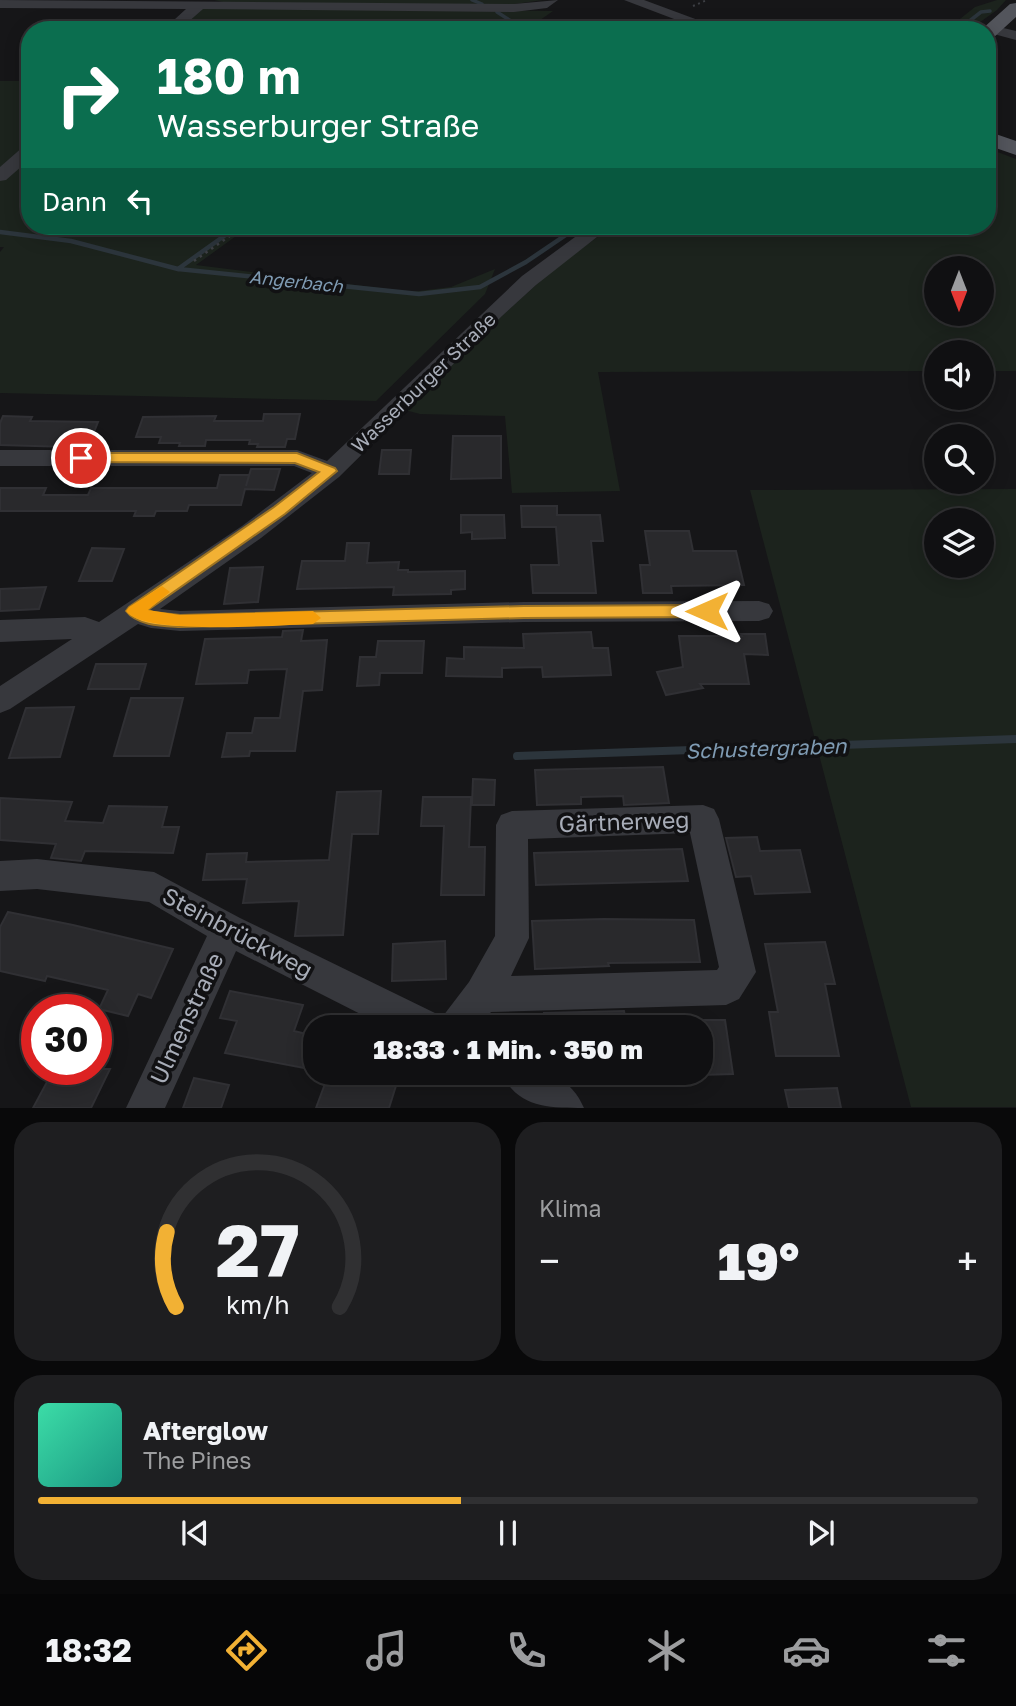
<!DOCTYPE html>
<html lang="de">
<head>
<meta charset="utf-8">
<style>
  :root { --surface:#101012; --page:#1e1e20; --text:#f1f3f6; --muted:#9c9d9f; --line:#303032; --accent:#f2b134 }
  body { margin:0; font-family:"Golos Text",sans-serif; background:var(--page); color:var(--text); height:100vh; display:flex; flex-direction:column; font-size:26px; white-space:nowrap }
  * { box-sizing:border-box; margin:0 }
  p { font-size:23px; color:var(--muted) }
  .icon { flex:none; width:38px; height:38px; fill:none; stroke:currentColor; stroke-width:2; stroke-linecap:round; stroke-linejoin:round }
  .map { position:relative; height:1108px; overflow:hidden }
  .side { display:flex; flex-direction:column; gap:14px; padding:14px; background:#09090a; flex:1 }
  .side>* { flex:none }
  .guide { position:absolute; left:21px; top:21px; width:975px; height:214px; border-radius:28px; box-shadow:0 4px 18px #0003,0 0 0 2px var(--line); background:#0b6e4f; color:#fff; overflow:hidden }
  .needle { width:46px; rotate:180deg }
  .buttons { position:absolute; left:924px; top:256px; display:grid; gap:14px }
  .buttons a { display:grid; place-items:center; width:70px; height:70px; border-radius:50%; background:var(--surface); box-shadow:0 4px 18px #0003,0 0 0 2px var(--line); font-size:35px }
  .speed { position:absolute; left:21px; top:994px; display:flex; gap:14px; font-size:35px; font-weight:700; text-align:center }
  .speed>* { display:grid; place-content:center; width:91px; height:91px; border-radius:50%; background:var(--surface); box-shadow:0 4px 18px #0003,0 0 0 2px var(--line); line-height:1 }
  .speed .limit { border:10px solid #d22; background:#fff; color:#111 }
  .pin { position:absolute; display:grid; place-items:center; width:60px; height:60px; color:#fff; margin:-30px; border:4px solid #fff; border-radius:50%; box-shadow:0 2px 7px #0007 }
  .me { position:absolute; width:77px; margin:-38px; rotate:270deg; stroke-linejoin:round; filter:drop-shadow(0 0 5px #0008) }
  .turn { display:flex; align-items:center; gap:24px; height:147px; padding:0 21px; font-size:32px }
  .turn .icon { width:91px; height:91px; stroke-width:2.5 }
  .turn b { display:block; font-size:49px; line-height:60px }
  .then { display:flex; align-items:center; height:66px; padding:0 21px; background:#0003; gap:14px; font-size:26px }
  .big { font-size:52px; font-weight:800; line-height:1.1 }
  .side .widget { flex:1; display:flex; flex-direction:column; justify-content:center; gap:10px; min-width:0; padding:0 24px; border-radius:28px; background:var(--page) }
  .side .dial { align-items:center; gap:0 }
  .dial svg { height:182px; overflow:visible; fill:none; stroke:var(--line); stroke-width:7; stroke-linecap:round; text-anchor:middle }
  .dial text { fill:var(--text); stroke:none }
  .song { display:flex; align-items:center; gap:21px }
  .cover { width:84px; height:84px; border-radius:10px; background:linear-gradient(135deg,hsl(160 70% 55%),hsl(170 70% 35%)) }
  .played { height:7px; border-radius:4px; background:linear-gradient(90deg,var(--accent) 45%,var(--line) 45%) }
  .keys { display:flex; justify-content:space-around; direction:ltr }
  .heat { display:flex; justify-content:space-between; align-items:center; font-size:38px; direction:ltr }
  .side .tiles { flex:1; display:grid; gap:14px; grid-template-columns:1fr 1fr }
  .widget:last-child { grid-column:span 2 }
  .trip { position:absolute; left:303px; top:1015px; width:410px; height:70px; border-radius:28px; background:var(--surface); box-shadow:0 4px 18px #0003,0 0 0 2px var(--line); font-weight:800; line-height:70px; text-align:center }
  .menu { display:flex; height:112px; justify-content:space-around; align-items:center; background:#060607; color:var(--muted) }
  .menu .icon { width:49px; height:49px }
  .menu .active { color:var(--accent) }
  .menu b { font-size:32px; color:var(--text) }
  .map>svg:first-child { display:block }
  .green { fill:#1c231d; fill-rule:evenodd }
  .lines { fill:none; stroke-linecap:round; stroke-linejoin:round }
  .stream-far2 { stroke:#2c353c; stroke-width:3.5 }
  .stream-far1 { stroke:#2c353c; stroke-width:4.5 }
  .stream { stroke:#2c353c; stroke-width:8 }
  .building { fill:#29292c; stroke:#303034; stroke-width:2 }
  .path-far1 { stroke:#3d3f44; stroke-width:2; stroke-dasharray:2 3.5; stroke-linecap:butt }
  .path { stroke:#3d3f44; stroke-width:2.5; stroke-dasharray:2.5 4.5; stroke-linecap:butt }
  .minor { fill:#37383d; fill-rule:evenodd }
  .major { fill:#53555c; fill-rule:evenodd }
  .route { fill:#f2b134; stroke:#9d7322; stroke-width:2 }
  .slow { fill:#f59e0b }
  .labels { text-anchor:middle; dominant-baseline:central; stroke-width:7; stroke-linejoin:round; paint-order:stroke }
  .far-water-label { font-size:18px; font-style:italic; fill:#7f9bb3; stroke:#111113 }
  .street-label { font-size:19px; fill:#a8adb8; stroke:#111113 }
  .water-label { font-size:21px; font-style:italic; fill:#7f9bb3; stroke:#111113 }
  .near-street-label { font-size:23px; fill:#a8adb8; stroke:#111113 }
</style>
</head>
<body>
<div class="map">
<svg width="1016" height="1108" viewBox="0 0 1016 1108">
  <rect width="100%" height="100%" fill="#161618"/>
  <!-- green -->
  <path class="green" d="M214,0h329l-43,6 -277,-4z
    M997,0h9l-9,10 -28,20h-23l29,-23z
    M219,7l334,4 -27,19h-352l24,-21z
    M0,81h30v67l-30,25z
    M987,148l29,11v212h-34v-19h-46v19l-338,1 22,119 -108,2 -7,-77 -85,-2 -15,-4 79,-78 73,-66 56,-40h374zM936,268h46v45h-46z
    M30,155v71h220l-54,39 215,27 40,-5 44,-18 -10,25 -109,107 -376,-8v-141l4,-5h-4v-66z
    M1016,489v618h-105l-161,-617zM936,520h46v45h-46z"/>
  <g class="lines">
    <!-- stream-far2 -->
    <path class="stream-far2" d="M472,0l10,4
      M497,12l20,13 -7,5
      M958,30l23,-18 9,-1"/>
    <!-- stream-far1 -->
    <path class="stream-far1" d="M0,232l71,9 107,28 241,25 61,-7 46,-25 53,-36
      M178,269l60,-43"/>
    <!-- stream -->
    <path class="stream" d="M517,756l499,-17"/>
  </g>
  <!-- building -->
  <path class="building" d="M264,414h36l-5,25h-8l-2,8h-28l1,-3h-9l1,-4h-44l-1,6h-26l1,-3h-21l2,-6h-25l7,-20 73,-1 -2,5h49z
    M3,416l29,1 -2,4 68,1 -8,20h-19l-2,5 -69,-2v-22z
    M453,436h48v42l-50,1z
    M382,450h29l-2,24h-30z
    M251,469h29l-6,21 -29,-1 -4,16h-52l-2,6h-31l-2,5h-20l2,-5h-136v-23h46l-3,7h45l3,-7h126l3,-13h29l-3,11z
    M521,506h36v9h43l3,26h-12l5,52h-63l-2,-28h28l-3,-38h-34z
    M461,515h43l1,23 -33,1v-7l-11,1z
    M645,531h44l4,20h43l8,34 -73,1 1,7h-29l-3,-28h10z
    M347,543h22l-2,20 32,-1 -1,8h10v2l57,-1v18l-14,1v4l-58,1 1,-8 -97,2 5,-28h43z
    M92,548l32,1 -12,32h-33z
    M263,567l-5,35 -34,2 6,-36z
    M46,587l-7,22 -39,2v-22z
    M303,630l-2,11 26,-1 -5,50 -19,1 -8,60h-45l-1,5 -27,1 5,-24h25l3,-15h25l7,-49 -38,1 -2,13 -51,1 9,-45 77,-2 1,-6z
    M591,632l2,16h15l3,27 -68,2 -1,-10 -40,1v9l-56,-1 1,-18 17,1v-12l60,1 -1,-14z
    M741,634h24l3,21 -24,-1 5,30h-49l3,4 -37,7 -9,-23 26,-5 -4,-31h63z
    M378,641h46l-2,32h-42l-1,12 -22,1 3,-29h16z
    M96,664h50l-7,25h-51z
    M131,698h52l-14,58h-55z
    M74,707l-14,50 -51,1 17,-50z
    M663,767l6,36 -45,2 -1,-9 -42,1v7l-44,1 -2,-35z
    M473,779l22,1 -1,25h-22z
    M381,791l-3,43h-26l-9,101 -48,1 4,-35 -56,2 4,-24 -44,1 4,-26 40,-1 -1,9 83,-2 8,-68z
    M423,797h48l-2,50h16l-1,48h-43l3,-69h-23z
    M0,798l72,4 -7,19 38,2 6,-17 58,1 -5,20h17l-6,26 -88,-2 -4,10 -30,-3 5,-14 -56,-4z
    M757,837l3,14 40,-1 10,42 -55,2 -4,-18 -15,1 -10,-39z
    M682,849l6,32 -152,4 -2,-32z
    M8,912l65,13 100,24 -22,49 -13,-4 -10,22 -29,-7 9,-19 -61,-14 -2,5 -45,-10v-44z
    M604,919l90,1 6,42 -92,1 1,3 -74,3 -3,-48z
    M445,941l1,38 -54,2 1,-37z
    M825,942l10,42h-10l14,72h-63l-7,-44h9l-13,-68z
    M230,991l73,14 -9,26 21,5v34l-90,-17 12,-32 -17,-3z
    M624,1011l3,16h-82l-1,-14z
    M700,1020h25l8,54 -33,1z
    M54,1069h56l-19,39h-58z
    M329,1073h71l-11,35h-73z
    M194,1078l35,7 -8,23h-38z
    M837,1088l4,20h-52l-4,-18z"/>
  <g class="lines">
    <!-- path-far1 -->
    <path class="path-far1" d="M693,6l14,-6
      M521,30l11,-9"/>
    <!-- path -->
    <path class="path" d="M194,261l50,-35"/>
    <!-- minor -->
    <path class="minor" d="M0,0l514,4 44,-4 -11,8 -33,4 -311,-3 -24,21h-16l23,-21 -186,-1z
      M624,0h20l81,30h-22z
      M995,26l21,5v9l-26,-7 -2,-3 2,-3z
      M30,145v14l-24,21 -6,1v-14l24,-21z
      M590,226h21l-75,59 -34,31 -163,161 -78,61 -101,71 20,2 344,-9 235,-1 10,3 4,7 -4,7 -10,3 -235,1 -344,9 -29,-3 -13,-4 -128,85 -10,4v-27l72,-47 -72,3v-22l85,-3 14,5 143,-96 70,-53 -18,-7h-294v-16h297l30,11 195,-185z
      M703,805l11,4 5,10 37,153 -17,27 -13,6 -235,7 -12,15h-93l-150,-76 -71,157h-39l81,-172 -58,-34 -112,-13 -37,2v-30l37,-2 117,13 86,46 197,96 3,6 29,-38 26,-46 1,-111 5,-10 11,-4zM690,833l29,134 -2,3 -206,6 18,-38 -1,-99z
      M501,1073c35,-2 67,-3 83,35 -36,0 -66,0 -83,-35z"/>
    <!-- major -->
    <path class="major" d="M1016,3v14l-23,21 -6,2v-10h-6l29,-26z
      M987,131l29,10v14l-29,-10z"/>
  </g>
  <!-- route -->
  <path class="route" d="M81,453h216l38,15 2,3 -52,43 -137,96 5,2 27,3 344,-9 183,-1 8,6 -8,6 -183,1 -344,9c-16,-1 -43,-1 -54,-16l3,-4 145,-100 45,-35 -24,-9 -219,-1 -2,-4 2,-3z"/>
  <!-- slow -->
  <path class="slow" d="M162,586l8,6 -22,18 32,5 133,-4 8,7 -8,6c-32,1 -171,12 -187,-13l3,-4z"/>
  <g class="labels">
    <!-- far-water labels -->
    <g class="far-water-label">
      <text transform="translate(296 281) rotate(6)">Angerbach</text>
    </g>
    <!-- street labels -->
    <g class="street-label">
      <text transform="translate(423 382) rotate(-44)">Wasserburger Straße</text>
    </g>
    <!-- water labels -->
    <g class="water-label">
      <text transform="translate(766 748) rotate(-2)">Schustergraben</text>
    </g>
    <!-- near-street labels -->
    <g class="near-street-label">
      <text transform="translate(624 821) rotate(-2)">Gärtnerweg</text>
      <text transform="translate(238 932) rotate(28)">Steinbrückweg</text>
      <text transform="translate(186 1018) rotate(-65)">Ulmenstraße</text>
    </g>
  </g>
</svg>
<div class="buttons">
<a><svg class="needle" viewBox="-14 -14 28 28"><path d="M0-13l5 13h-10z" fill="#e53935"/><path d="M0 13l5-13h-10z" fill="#9c9d9f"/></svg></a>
<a><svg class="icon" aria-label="sound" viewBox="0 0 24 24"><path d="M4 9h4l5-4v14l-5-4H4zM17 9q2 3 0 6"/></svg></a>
<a><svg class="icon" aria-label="search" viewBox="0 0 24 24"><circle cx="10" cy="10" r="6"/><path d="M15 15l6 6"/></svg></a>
<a><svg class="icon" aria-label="layers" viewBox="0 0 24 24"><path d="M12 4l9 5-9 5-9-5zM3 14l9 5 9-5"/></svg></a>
</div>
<div class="speed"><div class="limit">30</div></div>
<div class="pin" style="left:81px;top:458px;background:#d93025"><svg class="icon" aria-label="arrive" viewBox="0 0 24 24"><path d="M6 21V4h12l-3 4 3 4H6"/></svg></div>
<svg class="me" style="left:707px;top:611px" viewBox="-20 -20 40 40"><path d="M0-17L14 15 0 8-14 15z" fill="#f2b134" stroke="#fff" stroke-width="4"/></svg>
<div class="trip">18:33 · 1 Min. · 350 m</div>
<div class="guide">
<div class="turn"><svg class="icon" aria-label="right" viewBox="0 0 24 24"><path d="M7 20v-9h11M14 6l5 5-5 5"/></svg><div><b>180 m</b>Wasserburger Straße</div></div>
<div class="then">Dann<svg class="icon" aria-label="left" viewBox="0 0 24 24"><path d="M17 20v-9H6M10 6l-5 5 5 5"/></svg></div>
</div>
</div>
<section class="side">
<div class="tiles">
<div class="widget dial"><svg viewBox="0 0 100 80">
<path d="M14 69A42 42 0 1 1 86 69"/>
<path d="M14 69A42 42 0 0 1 10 36" stroke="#f2b134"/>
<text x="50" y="56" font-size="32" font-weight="700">27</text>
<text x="50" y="72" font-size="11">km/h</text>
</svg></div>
<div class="widget"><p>Klima</p>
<div class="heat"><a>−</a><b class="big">19°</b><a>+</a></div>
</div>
<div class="widget">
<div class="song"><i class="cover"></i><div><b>Afterglow</b><p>The Pines</p></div></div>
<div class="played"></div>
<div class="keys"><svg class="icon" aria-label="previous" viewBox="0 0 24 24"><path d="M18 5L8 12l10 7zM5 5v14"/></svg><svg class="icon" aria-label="pause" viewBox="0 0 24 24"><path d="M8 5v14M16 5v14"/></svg><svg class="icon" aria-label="next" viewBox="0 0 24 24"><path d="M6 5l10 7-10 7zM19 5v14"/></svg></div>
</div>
</div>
</section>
<nav class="menu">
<b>18:32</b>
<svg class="icon active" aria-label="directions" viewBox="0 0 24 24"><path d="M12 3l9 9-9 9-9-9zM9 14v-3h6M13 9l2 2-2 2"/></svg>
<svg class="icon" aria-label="music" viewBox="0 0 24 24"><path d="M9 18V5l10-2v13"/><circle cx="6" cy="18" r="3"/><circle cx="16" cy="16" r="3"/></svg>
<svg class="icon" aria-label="phone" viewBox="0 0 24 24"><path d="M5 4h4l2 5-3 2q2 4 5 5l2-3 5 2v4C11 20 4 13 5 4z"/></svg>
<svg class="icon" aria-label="climate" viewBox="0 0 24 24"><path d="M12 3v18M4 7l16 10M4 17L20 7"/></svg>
<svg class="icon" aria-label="car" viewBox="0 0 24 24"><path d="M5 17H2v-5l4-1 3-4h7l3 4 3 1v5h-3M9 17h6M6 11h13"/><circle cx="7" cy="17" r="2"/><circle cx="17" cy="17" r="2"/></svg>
<svg class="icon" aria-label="filters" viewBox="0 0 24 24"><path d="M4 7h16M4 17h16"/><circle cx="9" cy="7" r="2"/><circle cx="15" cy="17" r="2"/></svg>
</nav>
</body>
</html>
